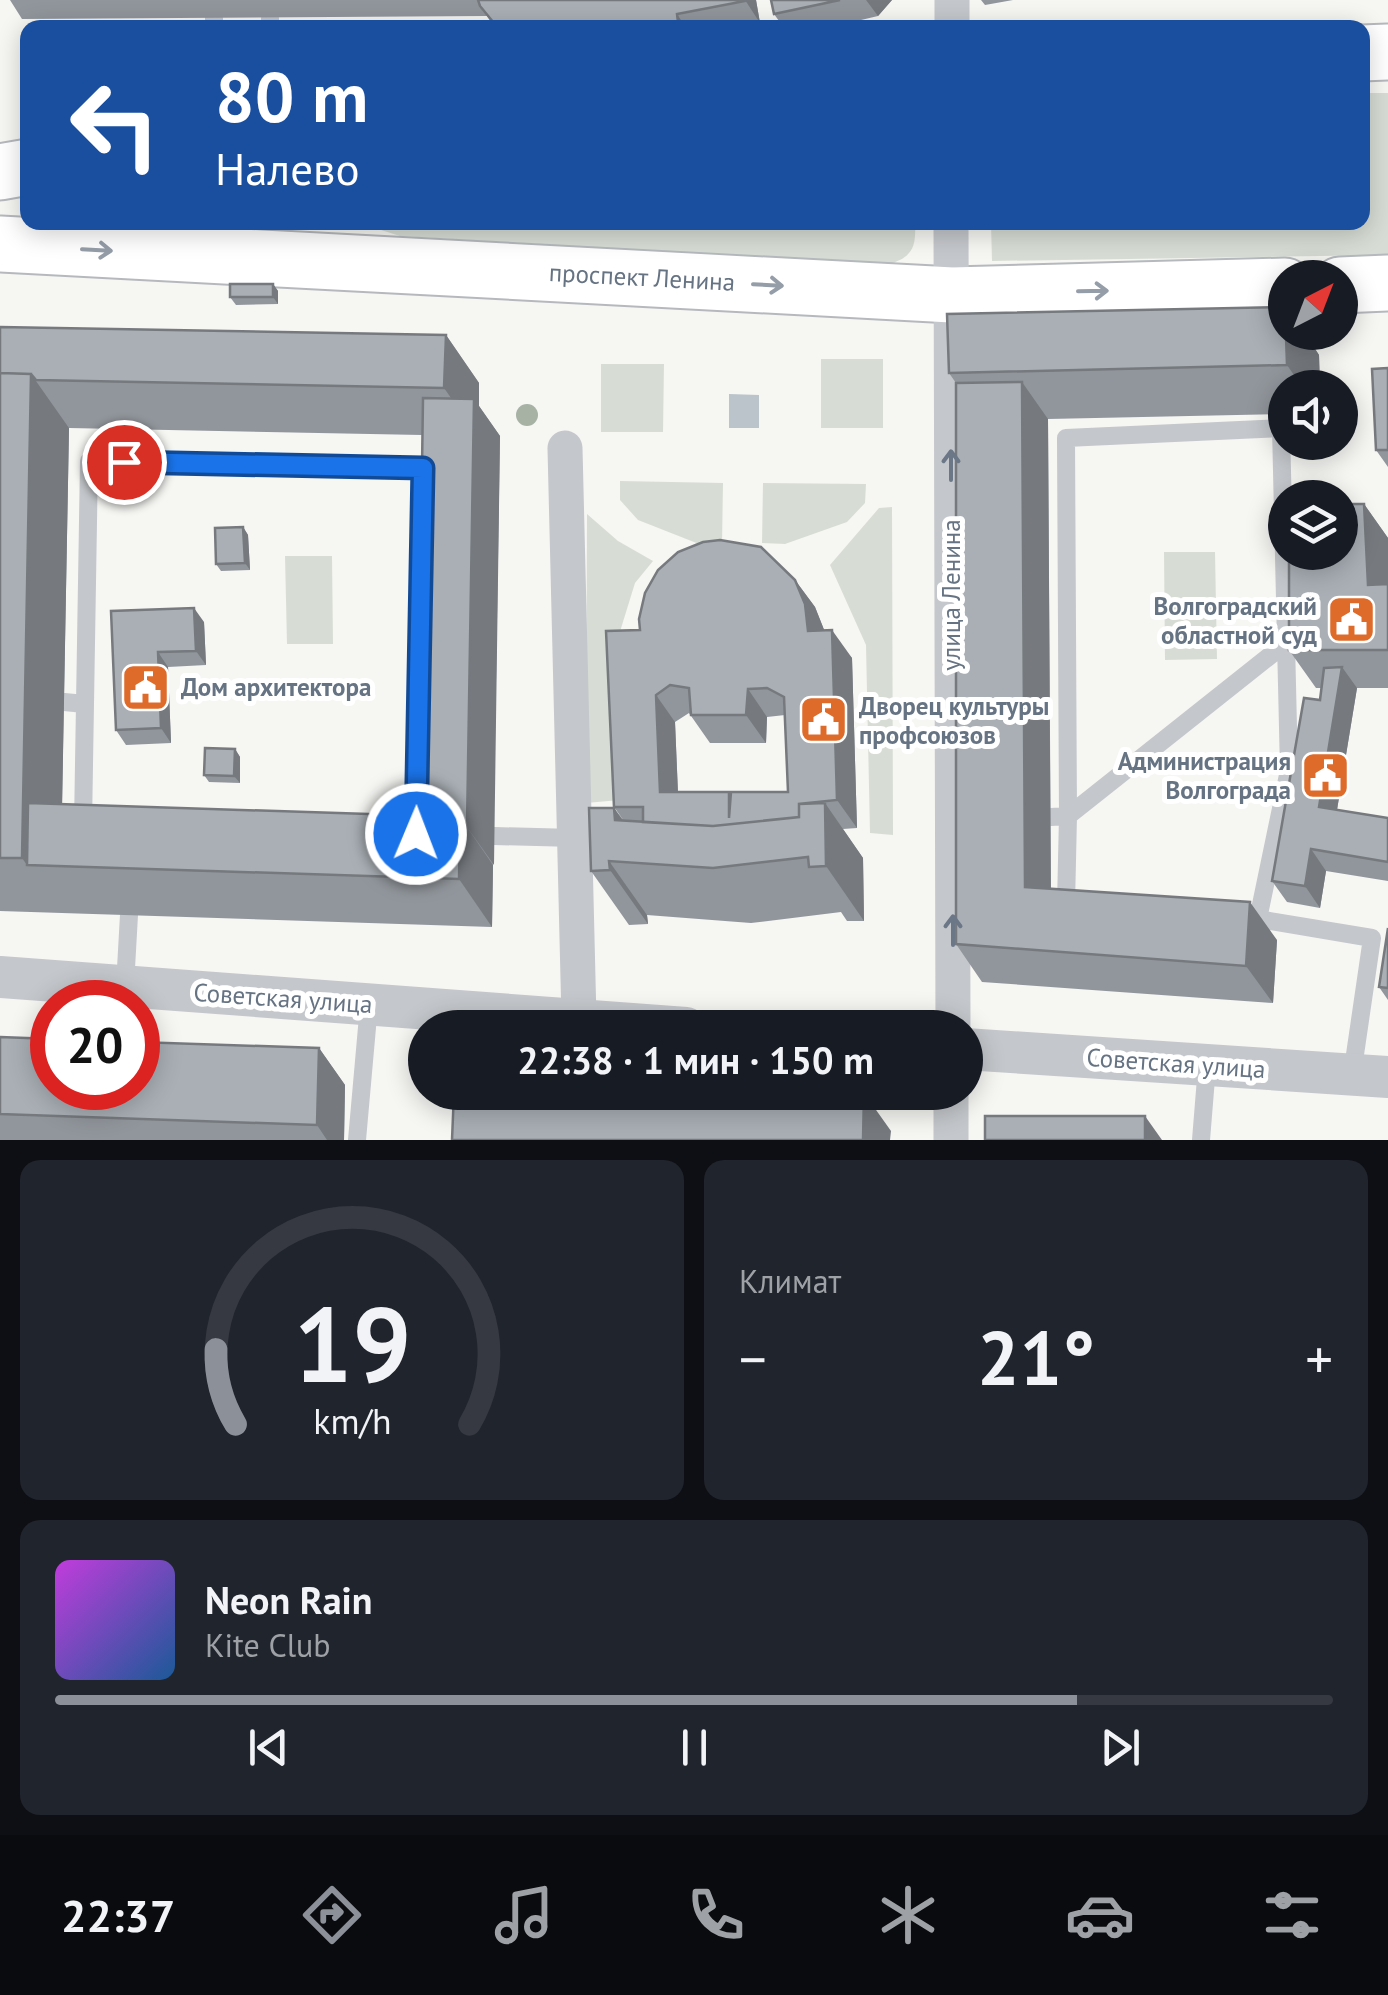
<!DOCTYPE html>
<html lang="ru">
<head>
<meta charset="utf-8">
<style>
  :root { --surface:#171b24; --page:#20242c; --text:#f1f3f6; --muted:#9ea1a6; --line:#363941; --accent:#8c9099 }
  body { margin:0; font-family:"PT Sans",sans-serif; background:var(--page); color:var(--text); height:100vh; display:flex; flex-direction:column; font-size:38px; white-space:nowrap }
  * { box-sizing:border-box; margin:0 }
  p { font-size:32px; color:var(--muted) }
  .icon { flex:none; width:55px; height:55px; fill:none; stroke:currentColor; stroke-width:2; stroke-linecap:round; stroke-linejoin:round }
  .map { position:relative; height:1140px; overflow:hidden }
  .drawer { display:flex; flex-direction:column; gap:20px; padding:20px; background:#0d0f14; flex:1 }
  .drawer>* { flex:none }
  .banner { position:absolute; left:20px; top:20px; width:1350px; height:210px; border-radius:20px; box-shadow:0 5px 25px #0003; background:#1a4fa0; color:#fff; overflow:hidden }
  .needle { width:65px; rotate:42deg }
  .fabs { position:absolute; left:1268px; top:260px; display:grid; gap:20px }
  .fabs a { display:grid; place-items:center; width:90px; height:90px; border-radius:50%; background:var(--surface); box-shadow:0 5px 25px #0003; font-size:50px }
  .speed { position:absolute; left:30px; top:980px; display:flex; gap:20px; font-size:50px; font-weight:700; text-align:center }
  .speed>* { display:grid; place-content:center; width:130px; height:130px; border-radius:50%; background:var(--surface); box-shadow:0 5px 25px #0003; line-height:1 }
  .speed .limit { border:15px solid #d22; background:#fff; color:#111 }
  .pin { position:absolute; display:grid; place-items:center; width:85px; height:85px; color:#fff; margin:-42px; border:5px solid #fff; border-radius:50%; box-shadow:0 2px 10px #0007 }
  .me { position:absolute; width:110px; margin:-55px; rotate:1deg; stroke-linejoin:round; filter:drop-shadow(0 0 8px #0008) }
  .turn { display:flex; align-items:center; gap:35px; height:210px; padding:0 30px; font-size:45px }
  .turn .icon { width:130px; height:130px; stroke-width:2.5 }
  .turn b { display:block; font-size:70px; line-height:85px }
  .big { font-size:75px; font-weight:800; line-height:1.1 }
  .drawer .tile { flex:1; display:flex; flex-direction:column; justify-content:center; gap:15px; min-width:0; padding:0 35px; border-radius:20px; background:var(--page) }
  .drawer .dial { align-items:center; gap:0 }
  .dial svg { height:260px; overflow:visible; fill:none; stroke:var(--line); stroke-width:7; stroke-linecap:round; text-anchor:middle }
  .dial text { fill:var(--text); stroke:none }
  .song { display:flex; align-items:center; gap:30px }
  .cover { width:120px; height:120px; border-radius:15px; background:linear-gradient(135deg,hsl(290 70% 55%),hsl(210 70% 35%)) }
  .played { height:10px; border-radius:5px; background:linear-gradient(90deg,var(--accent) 80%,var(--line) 80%) }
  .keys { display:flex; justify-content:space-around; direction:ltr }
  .heat { display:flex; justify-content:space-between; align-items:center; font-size:55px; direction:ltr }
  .drawer .tiles { flex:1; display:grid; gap:20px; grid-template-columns:1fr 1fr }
  .tile:last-child { grid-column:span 2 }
  .trip { position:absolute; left:408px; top:1010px; width:575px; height:100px; border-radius:50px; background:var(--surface); box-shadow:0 5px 25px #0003; font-weight:800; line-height:100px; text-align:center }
  .menu { display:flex; height:160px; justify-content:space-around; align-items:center; background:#090b0e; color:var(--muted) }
  .menu .icon { width:70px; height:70px }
  .menu .selected { color:var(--accent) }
  .menu b { font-size:45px; color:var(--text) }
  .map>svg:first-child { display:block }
  .green { fill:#d7ddd4 }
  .water { fill:#bbc4ca }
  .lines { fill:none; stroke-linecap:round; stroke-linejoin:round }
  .primary-casing { stroke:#b5b9bd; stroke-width:59 }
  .service { stroke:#c4c7cb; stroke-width:18 }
  .minor { stroke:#c4c7cb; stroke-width:35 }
  .tertiary { stroke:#c4c7cb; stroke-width:42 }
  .primary { stroke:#fff; stroke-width:55 }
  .tree { fill:#a7b2a5 }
  .wall { fill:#91969c; fill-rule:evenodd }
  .shaded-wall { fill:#767a7f }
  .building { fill:#a9afb5; stroke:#767a7f; stroke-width:2.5; fill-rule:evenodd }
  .oneway { stroke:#949da8 }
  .oneway2 { stroke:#6b7787 }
  .route-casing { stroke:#114b97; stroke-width:25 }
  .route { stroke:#1a73e8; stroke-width:18 }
  .labels { text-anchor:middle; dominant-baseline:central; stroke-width:10; stroke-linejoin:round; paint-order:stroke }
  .street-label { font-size:25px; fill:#667383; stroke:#fff }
  .poi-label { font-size:25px; font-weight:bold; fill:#667383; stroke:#fff; text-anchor:end }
</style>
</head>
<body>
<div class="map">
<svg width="1388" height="1140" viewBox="0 0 1388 1140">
  <rect width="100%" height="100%" fill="#f6f6f3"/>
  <!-- green -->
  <path class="green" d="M1363,93h25v162l-396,6 -1,-38 371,-1z
    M915,222c1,24 -1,34 -25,42l-490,-28 -41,-13z
    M821,359h62v69h-62z
    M601,364h63l-1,68h-62z
    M620,481l103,2 -1,61h-23l-61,-24 -18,-20z
    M763,483l103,1 -1,19 -18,19 -62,22 -23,-1z
    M892,507l1,328 -23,-2 -4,-188 -36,-80 49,-57z
    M587,514l31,27 35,20 -18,22 -17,55 2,162 -34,3z
    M1164,552h51l2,107 -52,1z
    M285,556h47l1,88h-46z"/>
  <!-- water -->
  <path class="water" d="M729,394l30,1v33h-30z"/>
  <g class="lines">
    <defs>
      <path id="primary" d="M1362,53l26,-1
        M0,172l28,-5
        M0,244l952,51 333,-9
        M1340,285l48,-2"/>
    </defs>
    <!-- primary casing -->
    <use href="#primary" class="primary-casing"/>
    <!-- service -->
    <path class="service" d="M214,18v10
      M270,28v-10
      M64,702l21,2
      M1051,817l17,-1 -2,-378 215,-10 8,342 -31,149 114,19 -20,137
      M83,825l6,-364 334,7v21
      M494,836l81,2
      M1074,905h-8l2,-89 218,-173
      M125,986l4,-71
      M357,1140l12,-135
      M1201,1140l6,-74"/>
    <!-- minor -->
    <path class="minor" d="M952,0v28
      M951,222l2,806
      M565,448l14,571
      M951,1140v-48"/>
    <!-- tertiary -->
    <path class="tertiary" d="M0,977l686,51
      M965,1049l423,28"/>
    <!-- primary -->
    <use href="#primary" class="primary"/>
  </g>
  <!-- trees -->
  <circle class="tree" cx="527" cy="415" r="11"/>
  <!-- wall -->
  <path class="wall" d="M10,0h746l4,23 -27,5h-238l-8,-12 -465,3z
    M771,0h121l-14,16 -51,12h-43l-10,-14z
    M981,0h32l-28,5z
    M273,284l5,7v13l-42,1 -6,-8z
    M0,327l446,8 33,48v23l21,30 -8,491 -492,-16zM69,428l353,7 -5,381 -355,-12z
    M1285,332h19l15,23 1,33h-35v26l-237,5 3,470 226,51 -4,63 -291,-21 -26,-38v-561l-7,-10z
    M1388,368v99l-12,-17z
    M1364,504l24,34v150h-31l-20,122 51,8v63l-62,-10 -6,37 -33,-6 -15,-21 48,-181 2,-12h-6l-27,-38z
    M243,527l5,8 2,35 -29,1 -5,-7z
    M795,580l20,27 9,23 28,28 5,170 -14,1 20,29 1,63h-17l-6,-9 -90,11 -104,-8 1,9 -19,1 -38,-54 23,-63 10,13 -10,-14 26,-177zM689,713l21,30h56l1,-26 18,-2 3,77 -57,3 -2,-3h-51l-3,-70z
    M111,611l93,11 2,43 -38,2 3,76 -45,2 -10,-15z
    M235,749l5,8v26l-31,-1 -5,-7z
    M1388,928v72l-9,-13z
    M0,1037l319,11 26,37 -1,55h-344z"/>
  <!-- shaded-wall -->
  <path class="shaded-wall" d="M745,0h11l4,23z
    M866,0h26l-14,16z
    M677,14l9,14h-4l-4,-6z
    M273,284l5,7v13l-5,-7z
    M1286,332h18l15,23 1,33h-17l-16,-23z
    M446,335l33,48v23l21,30 -6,429 -27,-38 6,-398 -29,-41z
    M31,374l38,54 -8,438 -34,-1 -5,-7z
    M1022,382l26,37 3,505 -26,-37z
    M1364,504l24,34v75l-20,-28z
    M243,527l5,8 2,35 -5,-7z
    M795,580l20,27 10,25 -17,-1z
    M194,608l10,14 2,43 -10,-14z
    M832,630l20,28 5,170 -20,-28z
    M158,652l10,15 3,76 -10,-15z
    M1342,667l15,21 -23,140 -15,-21z
    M748,689l19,28 -1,26 -20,-28z
    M656,695l19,27 4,97 -19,-27z
    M235,749l5,8v26l-6,-7z
    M825,803l38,55 1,63 -38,-55z
    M614,808l38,54 -37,-42z
    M460,817l33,48 -1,62 -33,-48z
    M1311,849l15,22 -6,37 -15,-22z
    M609,861l38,54 1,9 -38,-54z
    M1250,902l27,38 -4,63 -27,-37z
    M319,1048l26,37 -1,55h-17l-10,-15z
    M864,1093l27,38 -1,9h-27z
    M1145,1116l17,24h-17z"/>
  <!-- building -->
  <path class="building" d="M478,0h267v1l-68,13 1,8 -28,6h-152l-18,-22z
    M771,0h69l-66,14z
    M230,284h43v13h-43z
    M1285,307l2,58 -338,8 -2,-59z
    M0,327l446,8 -2,53 -408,-8 -5,-6 -31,-1z
    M1388,368v82h-12l-4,-81z
    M0,373l31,1 -9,484h-22z
    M1022,382l3,505 225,15 -4,64 -290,-22v-561z
    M423,398l51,1 -7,428 -7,-10 -43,-1z
    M1340,504h24l4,81 20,-1v66h-99v-98h51z
    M243,527l2,36 -29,1 -1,-36z
    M720,540l41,7 34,33 10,24 3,27 24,-1 5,170 -38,4v13l-86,9 -70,-4v-15h-29l-8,-176 34,-1 -1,-11 6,-26 13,-23 20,-18 25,-10zM670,685l19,3 2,27h55l2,-26 19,-1 17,9 4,95h-57l-2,26v-26h-69l-4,-97z
    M194,608l2,43 -38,1 3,76 -45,2 -5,-119z
    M1342,667l-23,140 69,11v44l-77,-13 -6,37 -33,-5 32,-183 16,2 4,-32z
    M205,748l30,1 -1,27 -30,-1z
    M28,803l432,14 -1,62 -432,-14z
    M825,803l1,63 -17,1 -1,-10 -95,11 -104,-7 1,9 -19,1 -2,-63h25l1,12 98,6 86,-9v-13z
    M1388,928v60l-9,-1z
    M0,1037l52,2v49h86v-46l181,6 -2,77 -317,-11z
    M454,1092l410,1 -1,47h-411z
    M985,1116h160v24h-160z"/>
  <!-- one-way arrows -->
  <defs><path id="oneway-shaft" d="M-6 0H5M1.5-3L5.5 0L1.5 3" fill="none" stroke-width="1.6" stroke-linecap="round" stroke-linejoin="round" transform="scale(2.5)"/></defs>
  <g class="oneway">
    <use href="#oneway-shaft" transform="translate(97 250) rotate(3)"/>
    <use href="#oneway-shaft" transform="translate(768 285) rotate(3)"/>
    <use href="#oneway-shaft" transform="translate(1093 291) rotate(-1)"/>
  </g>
  <g class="oneway2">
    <use href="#oneway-shaft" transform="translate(951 465) rotate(-90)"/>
    <use href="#oneway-shaft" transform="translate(953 930) rotate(-90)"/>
  </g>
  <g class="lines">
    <defs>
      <path id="route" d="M124,462l299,6 -7,366"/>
    </defs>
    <!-- route casing -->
    <use href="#route" class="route-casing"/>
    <!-- route -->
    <use href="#route" class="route"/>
  </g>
  <!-- icons -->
  <defs>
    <symbol id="civic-square" viewBox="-11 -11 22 22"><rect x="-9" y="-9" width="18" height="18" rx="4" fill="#df6b2a" stroke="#fff"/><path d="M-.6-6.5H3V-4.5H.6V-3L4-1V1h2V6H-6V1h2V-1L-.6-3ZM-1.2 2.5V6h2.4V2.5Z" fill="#fff"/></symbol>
  </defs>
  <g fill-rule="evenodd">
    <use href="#civic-square" x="1324" y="592" width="55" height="55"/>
    <use href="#civic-square" x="118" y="660" width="55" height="55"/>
    <use href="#civic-square" x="796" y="692" width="55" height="55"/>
    <use href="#civic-square" x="1298" y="748" width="55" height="55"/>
  </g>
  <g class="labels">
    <!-- street labels -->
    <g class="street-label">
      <text transform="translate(642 277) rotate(3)">проспект Ленина</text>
      <text transform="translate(951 595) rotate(-90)">улица Ленина</text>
      <text transform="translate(283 998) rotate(4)">Советская улица</text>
      <text transform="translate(1176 1063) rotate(4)">Советская улица</text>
    </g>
    <!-- poi labels -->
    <g class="poi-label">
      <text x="1317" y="606">Волгоградский<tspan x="1317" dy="29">областной суд</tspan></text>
      <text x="181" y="687" text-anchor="start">Дом архитектора</text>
      <text x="859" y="706" text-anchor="start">Дворец культуры<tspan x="859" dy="29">профсоюзов</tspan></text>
      <text x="1291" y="761">Администрация<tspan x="1291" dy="29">Волгограда</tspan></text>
    </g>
  </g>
</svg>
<div class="fabs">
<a><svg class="needle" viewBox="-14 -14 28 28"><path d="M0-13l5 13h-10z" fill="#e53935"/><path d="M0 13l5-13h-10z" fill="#9ea1a6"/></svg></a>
<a><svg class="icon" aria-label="sound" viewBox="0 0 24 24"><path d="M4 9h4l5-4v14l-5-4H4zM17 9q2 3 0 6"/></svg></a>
<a><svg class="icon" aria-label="layers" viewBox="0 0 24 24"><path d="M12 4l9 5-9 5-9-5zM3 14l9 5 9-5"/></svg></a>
</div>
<div class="speed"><div class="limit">20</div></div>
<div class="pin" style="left:124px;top:462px;background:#d93025"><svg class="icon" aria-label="arrive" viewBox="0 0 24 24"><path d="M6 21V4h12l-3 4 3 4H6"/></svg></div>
<svg class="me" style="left:416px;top:834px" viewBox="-20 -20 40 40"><circle r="17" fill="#1a73e8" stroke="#fff" stroke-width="3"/><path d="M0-11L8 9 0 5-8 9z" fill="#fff"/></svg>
<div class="trip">22:38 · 1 мин · 150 m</div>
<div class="banner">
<div class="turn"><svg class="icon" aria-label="left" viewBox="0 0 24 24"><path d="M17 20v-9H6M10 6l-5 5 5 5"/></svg><div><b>80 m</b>Налево</div></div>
</div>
</div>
<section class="drawer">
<div class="tiles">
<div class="tile dial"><svg viewBox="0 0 100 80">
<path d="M14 69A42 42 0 1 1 86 69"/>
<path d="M14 69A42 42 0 0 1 8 46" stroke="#8c9099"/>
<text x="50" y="56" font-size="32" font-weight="700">19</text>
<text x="50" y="72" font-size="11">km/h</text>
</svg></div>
<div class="tile"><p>Климат</p>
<div class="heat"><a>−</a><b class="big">21°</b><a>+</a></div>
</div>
<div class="tile">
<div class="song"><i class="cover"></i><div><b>Neon Rain</b><p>Kite Club</p></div></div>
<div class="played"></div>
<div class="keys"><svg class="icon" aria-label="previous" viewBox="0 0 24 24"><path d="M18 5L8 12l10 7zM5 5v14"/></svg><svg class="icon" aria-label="pause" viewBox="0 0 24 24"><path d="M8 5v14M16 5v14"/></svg><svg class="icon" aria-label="next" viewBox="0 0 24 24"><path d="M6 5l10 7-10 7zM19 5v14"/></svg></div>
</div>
</div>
</section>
<nav class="menu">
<b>22:37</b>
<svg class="icon selected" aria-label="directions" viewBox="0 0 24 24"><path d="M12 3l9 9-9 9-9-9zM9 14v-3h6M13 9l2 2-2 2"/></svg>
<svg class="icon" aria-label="music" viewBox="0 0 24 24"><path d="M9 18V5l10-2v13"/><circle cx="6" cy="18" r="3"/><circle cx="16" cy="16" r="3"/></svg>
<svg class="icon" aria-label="phone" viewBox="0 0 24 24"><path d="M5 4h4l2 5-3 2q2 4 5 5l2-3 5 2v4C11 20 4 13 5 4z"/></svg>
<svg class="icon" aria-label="climate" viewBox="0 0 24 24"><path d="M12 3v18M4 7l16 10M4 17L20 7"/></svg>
<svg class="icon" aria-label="car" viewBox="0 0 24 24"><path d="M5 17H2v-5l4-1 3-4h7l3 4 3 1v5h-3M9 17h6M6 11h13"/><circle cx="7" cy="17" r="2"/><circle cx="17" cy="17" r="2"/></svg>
<svg class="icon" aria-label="filters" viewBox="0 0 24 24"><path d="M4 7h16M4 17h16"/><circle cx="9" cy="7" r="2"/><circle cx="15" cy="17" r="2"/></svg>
</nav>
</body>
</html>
